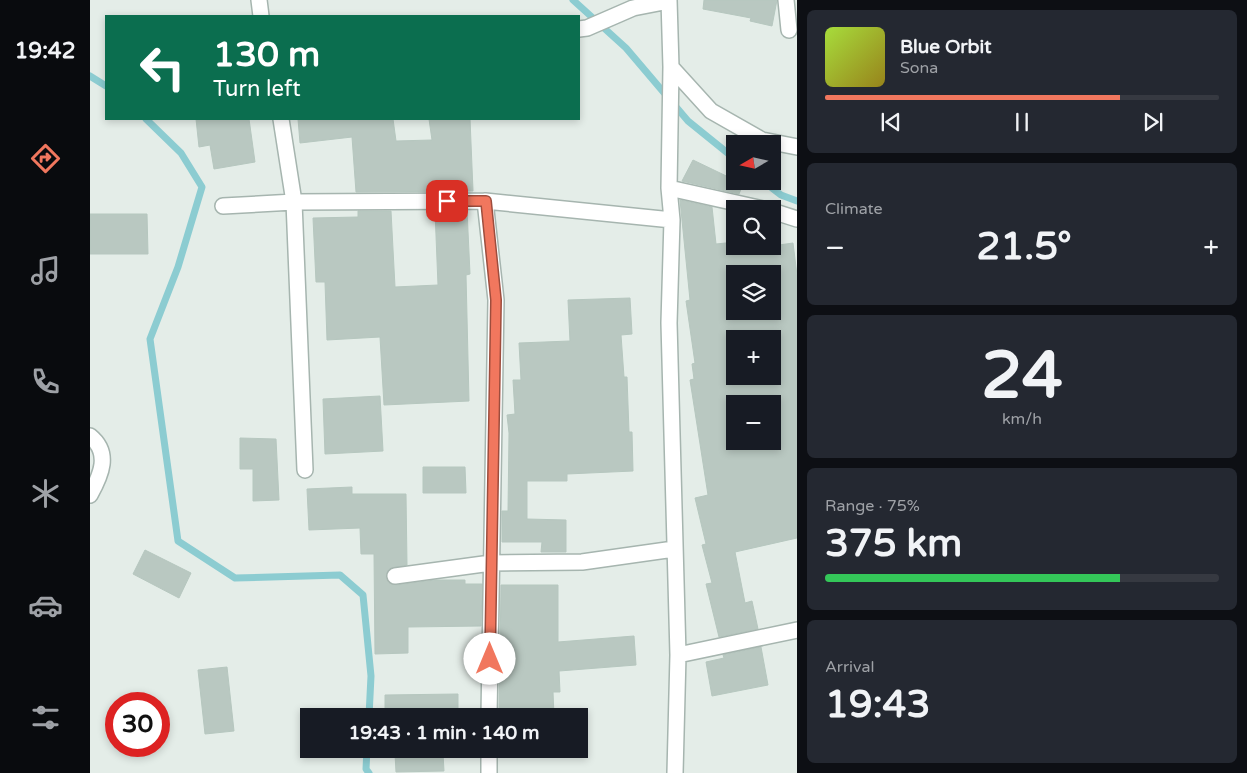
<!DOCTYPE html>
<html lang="en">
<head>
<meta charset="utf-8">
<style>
  :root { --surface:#171b24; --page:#242831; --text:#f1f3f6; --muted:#9ea1a6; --line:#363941; --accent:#f1775e }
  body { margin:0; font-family:"Varela Round",sans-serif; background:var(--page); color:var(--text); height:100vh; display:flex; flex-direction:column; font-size:19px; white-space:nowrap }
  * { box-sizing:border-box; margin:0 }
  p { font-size:16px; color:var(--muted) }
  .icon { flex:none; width:28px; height:28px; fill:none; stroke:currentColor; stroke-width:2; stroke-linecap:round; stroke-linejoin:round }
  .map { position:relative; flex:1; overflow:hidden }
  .details { display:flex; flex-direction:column; gap:10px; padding:10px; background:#0d0f14; width:450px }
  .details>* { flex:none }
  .hud { position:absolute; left:15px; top:15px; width:475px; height:105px; border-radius:0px; box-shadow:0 2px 8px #0003; background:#0b6e4f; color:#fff; overflow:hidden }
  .needle { width:32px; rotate:261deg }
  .fabs { position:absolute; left:636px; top:135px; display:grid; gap:10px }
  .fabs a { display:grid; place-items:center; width:55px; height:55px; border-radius:0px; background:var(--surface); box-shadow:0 2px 8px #0003; font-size:25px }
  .speed { position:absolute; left:15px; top:692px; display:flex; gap:10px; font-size:25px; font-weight:700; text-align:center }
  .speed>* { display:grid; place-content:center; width:65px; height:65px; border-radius:50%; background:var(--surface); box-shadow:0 2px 8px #0003; line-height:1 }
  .speed .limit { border:8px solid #d22; background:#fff; color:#111 }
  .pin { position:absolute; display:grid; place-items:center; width:42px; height:42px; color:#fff; margin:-21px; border-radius:10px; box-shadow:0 2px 8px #0006 }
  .me { position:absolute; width:55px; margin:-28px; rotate:0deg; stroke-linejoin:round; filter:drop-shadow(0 0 4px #0008) }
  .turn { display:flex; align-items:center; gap:18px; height:105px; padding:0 25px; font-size:22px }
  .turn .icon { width:65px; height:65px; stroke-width:2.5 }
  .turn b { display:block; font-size:35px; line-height:42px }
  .big { font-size:38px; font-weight:800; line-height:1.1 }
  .details .widget { flex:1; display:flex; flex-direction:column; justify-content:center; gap:8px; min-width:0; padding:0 18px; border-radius:8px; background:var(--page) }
  .details .dial { align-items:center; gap:0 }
  .dial b { font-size:65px; line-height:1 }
  .song { display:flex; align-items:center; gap:15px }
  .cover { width:60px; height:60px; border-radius:8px; background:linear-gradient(135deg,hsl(80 70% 55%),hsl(50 70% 35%)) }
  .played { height:5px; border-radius:2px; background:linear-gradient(90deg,var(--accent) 75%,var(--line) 75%) }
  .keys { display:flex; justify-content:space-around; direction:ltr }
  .heat { display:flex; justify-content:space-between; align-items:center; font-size:28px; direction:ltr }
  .charge { height:8px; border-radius:4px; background:linear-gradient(90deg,#34c759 75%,var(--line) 0) }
  .trip { position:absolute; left:210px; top:708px; width:288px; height:50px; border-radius:0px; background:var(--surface); box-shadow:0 2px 8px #0003; font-weight:800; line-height:50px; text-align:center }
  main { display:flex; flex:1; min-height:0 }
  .menu { display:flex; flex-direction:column; width:90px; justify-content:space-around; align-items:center; background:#090b0e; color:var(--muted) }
  .menu .icon { width:35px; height:35px }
  .menu .active { color:var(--accent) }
  .menu b { font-size:22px; color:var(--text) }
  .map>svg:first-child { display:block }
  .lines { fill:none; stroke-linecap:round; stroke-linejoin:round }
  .stream { stroke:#8cccd1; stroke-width:7 }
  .building { fill:#b9c8c1; stroke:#b6c7bf; fill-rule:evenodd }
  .street-casing { stroke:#a6b5af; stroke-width:18 }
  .street { stroke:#fff; stroke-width:15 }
  .route-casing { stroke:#9d4d3d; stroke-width:12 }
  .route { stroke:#f1775e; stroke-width:9 }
</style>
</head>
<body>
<main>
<nav class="menu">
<b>19:42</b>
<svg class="icon active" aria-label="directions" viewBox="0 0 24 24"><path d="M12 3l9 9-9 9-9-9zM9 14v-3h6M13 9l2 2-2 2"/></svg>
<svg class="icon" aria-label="music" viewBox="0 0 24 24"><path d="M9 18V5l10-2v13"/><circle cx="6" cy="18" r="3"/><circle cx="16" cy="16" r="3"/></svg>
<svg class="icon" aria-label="phone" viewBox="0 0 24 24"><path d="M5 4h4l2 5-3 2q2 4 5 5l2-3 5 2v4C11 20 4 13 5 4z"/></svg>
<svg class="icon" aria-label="climate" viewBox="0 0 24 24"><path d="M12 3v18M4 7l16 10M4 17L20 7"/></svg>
<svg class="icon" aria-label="car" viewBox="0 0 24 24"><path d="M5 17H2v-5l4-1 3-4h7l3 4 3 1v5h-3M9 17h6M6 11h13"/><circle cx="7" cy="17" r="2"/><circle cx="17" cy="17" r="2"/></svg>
<svg class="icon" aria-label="filters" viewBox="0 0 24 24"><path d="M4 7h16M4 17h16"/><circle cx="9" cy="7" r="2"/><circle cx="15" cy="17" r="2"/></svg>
</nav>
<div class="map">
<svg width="707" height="773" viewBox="0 0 707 773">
  <rect width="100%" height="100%" fill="#e4ede8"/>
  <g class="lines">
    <!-- stream -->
    <path class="stream" d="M483,0l53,48 62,73 47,38
      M0,76l16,10
      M56,119l35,34 21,34 -24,80 -28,72 28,202 57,37 105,-3 23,20 8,81 -2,40
      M673,181l18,14 16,6
      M277,749l-1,20 3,4"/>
  </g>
  <!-- building -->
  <path class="building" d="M614,0h73l-5,26 -22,-5 1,-3 -48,-9z
    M106,119h53l6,43 -41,7 -4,-24 -11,2z
    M208,119h95l3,22 36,-1 -3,-21h41l3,72 -117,1 -4,-55 -52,6z
    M603,160l50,24 -4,10 -57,-13z
    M590,200l32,7 4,37 19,-2v4h37l21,-3 4,32v263l-62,14 10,51 7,-2 6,28 -39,8 -13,-53 6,-1 -10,-38 4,-1 -11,-46 13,-3 -18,-115 4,-1 -2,-15 3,-1 -9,-62 4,-1zM645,274h37v37h-37zM645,339h37v37h-37zM645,404h37v37h-37z
    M377,210l3,64 -4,1 3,126 -85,4 -4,-68 -53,3 -2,-58h-9l-3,-64 45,-1v-6h33l4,76 43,-2 -3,-74z
    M0,214h57l1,40h-58z
    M540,298l2,36 -11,1 3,42h3l2,55h3l1,39 -66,3v7h-40v38l39,1v32h-25l1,-10h-40v-31h6l1,-78 -2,-18 8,-1 -2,-34h8l-2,-37 51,-2 -2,-41z
    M290,396l3,55 -58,3 -2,-55z
    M150,438l36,1 3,61 -26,1v-32h-13z
    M333,467h42l1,26h-43z
    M262,487v7h54l1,71 -18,4 -3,8 2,5 8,3 39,-5h30v4h17l-1,42 -73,1v26l-33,1 -1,-100h-13l-1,-26 -51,2 -2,-41z
    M55,550l46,23 -12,25 -46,-24z
    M411,585h57v57l76,-6 2,29 -77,6 1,21h-7l1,24h-55z
    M671,647l7,38 -56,11 -6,-34 18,-4 -1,-3z
    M137,667l7,64 -29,3 -7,-64z
    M368,694v17l-14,1v4h-45v-4h-14v-17z
    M305,754h48l1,17 -48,1z"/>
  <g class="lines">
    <defs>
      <path id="street" d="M169,0l2,16
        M579,0l2,67 -2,121 3,32 -3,103 9,332 -3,118
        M696,0l3,30
        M489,29l8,-1 46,-20 36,-7
        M581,67l40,44 51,29 35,7
        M191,119l13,83 11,268
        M579,188l94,21
        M395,201l11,99 -7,416
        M133,206l71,-4 191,-1 187,19
        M682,211l25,8
        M0,436c21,17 11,39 0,59
        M305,576l96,-13 91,-1 92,-13
        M588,655l119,-25
        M399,773v-24"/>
    </defs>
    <!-- street casing -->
    <use href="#street" class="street-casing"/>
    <!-- street -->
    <use href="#street" class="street"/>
  </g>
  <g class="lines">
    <defs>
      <path id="route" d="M357,201h39l10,99 -6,359"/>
    </defs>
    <!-- route casing -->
    <use href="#route" class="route-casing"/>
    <!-- route -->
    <use href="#route" class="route"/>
  </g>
</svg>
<div class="fabs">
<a><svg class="needle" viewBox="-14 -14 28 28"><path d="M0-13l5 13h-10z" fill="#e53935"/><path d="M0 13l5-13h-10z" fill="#9ea1a6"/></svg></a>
<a><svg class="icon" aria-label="search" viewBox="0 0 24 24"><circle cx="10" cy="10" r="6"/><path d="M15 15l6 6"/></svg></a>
<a><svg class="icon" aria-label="layers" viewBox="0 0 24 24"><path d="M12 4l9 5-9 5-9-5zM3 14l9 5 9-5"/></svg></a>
<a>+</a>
<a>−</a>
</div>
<div class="speed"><div class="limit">30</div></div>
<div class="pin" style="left:357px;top:201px;background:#d93025"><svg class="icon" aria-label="arrive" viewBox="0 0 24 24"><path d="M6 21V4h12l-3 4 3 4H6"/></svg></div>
<svg class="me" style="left:400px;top:659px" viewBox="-20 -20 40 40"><circle r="19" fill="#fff"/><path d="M0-13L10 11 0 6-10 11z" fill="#f1775e"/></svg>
<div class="trip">19:43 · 1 min · 140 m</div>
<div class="hud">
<div class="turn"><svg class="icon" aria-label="left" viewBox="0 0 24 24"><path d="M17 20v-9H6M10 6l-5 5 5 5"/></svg><div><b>130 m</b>Turn left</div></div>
</div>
</div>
<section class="details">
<div class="widget">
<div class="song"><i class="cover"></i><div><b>Blue Orbit</b><p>Sona</p></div></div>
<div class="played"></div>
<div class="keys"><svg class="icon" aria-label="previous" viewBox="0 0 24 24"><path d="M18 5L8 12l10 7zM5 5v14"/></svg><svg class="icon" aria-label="pause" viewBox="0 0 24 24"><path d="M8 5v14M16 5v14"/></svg><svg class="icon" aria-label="next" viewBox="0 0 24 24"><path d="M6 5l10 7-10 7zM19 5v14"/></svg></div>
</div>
<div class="widget"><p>Climate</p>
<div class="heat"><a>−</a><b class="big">21.5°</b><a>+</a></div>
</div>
<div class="widget dial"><b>24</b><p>km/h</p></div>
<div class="widget"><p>Range · 75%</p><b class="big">375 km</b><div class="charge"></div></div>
<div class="widget"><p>Arrival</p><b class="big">19:43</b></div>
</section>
</main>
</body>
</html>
